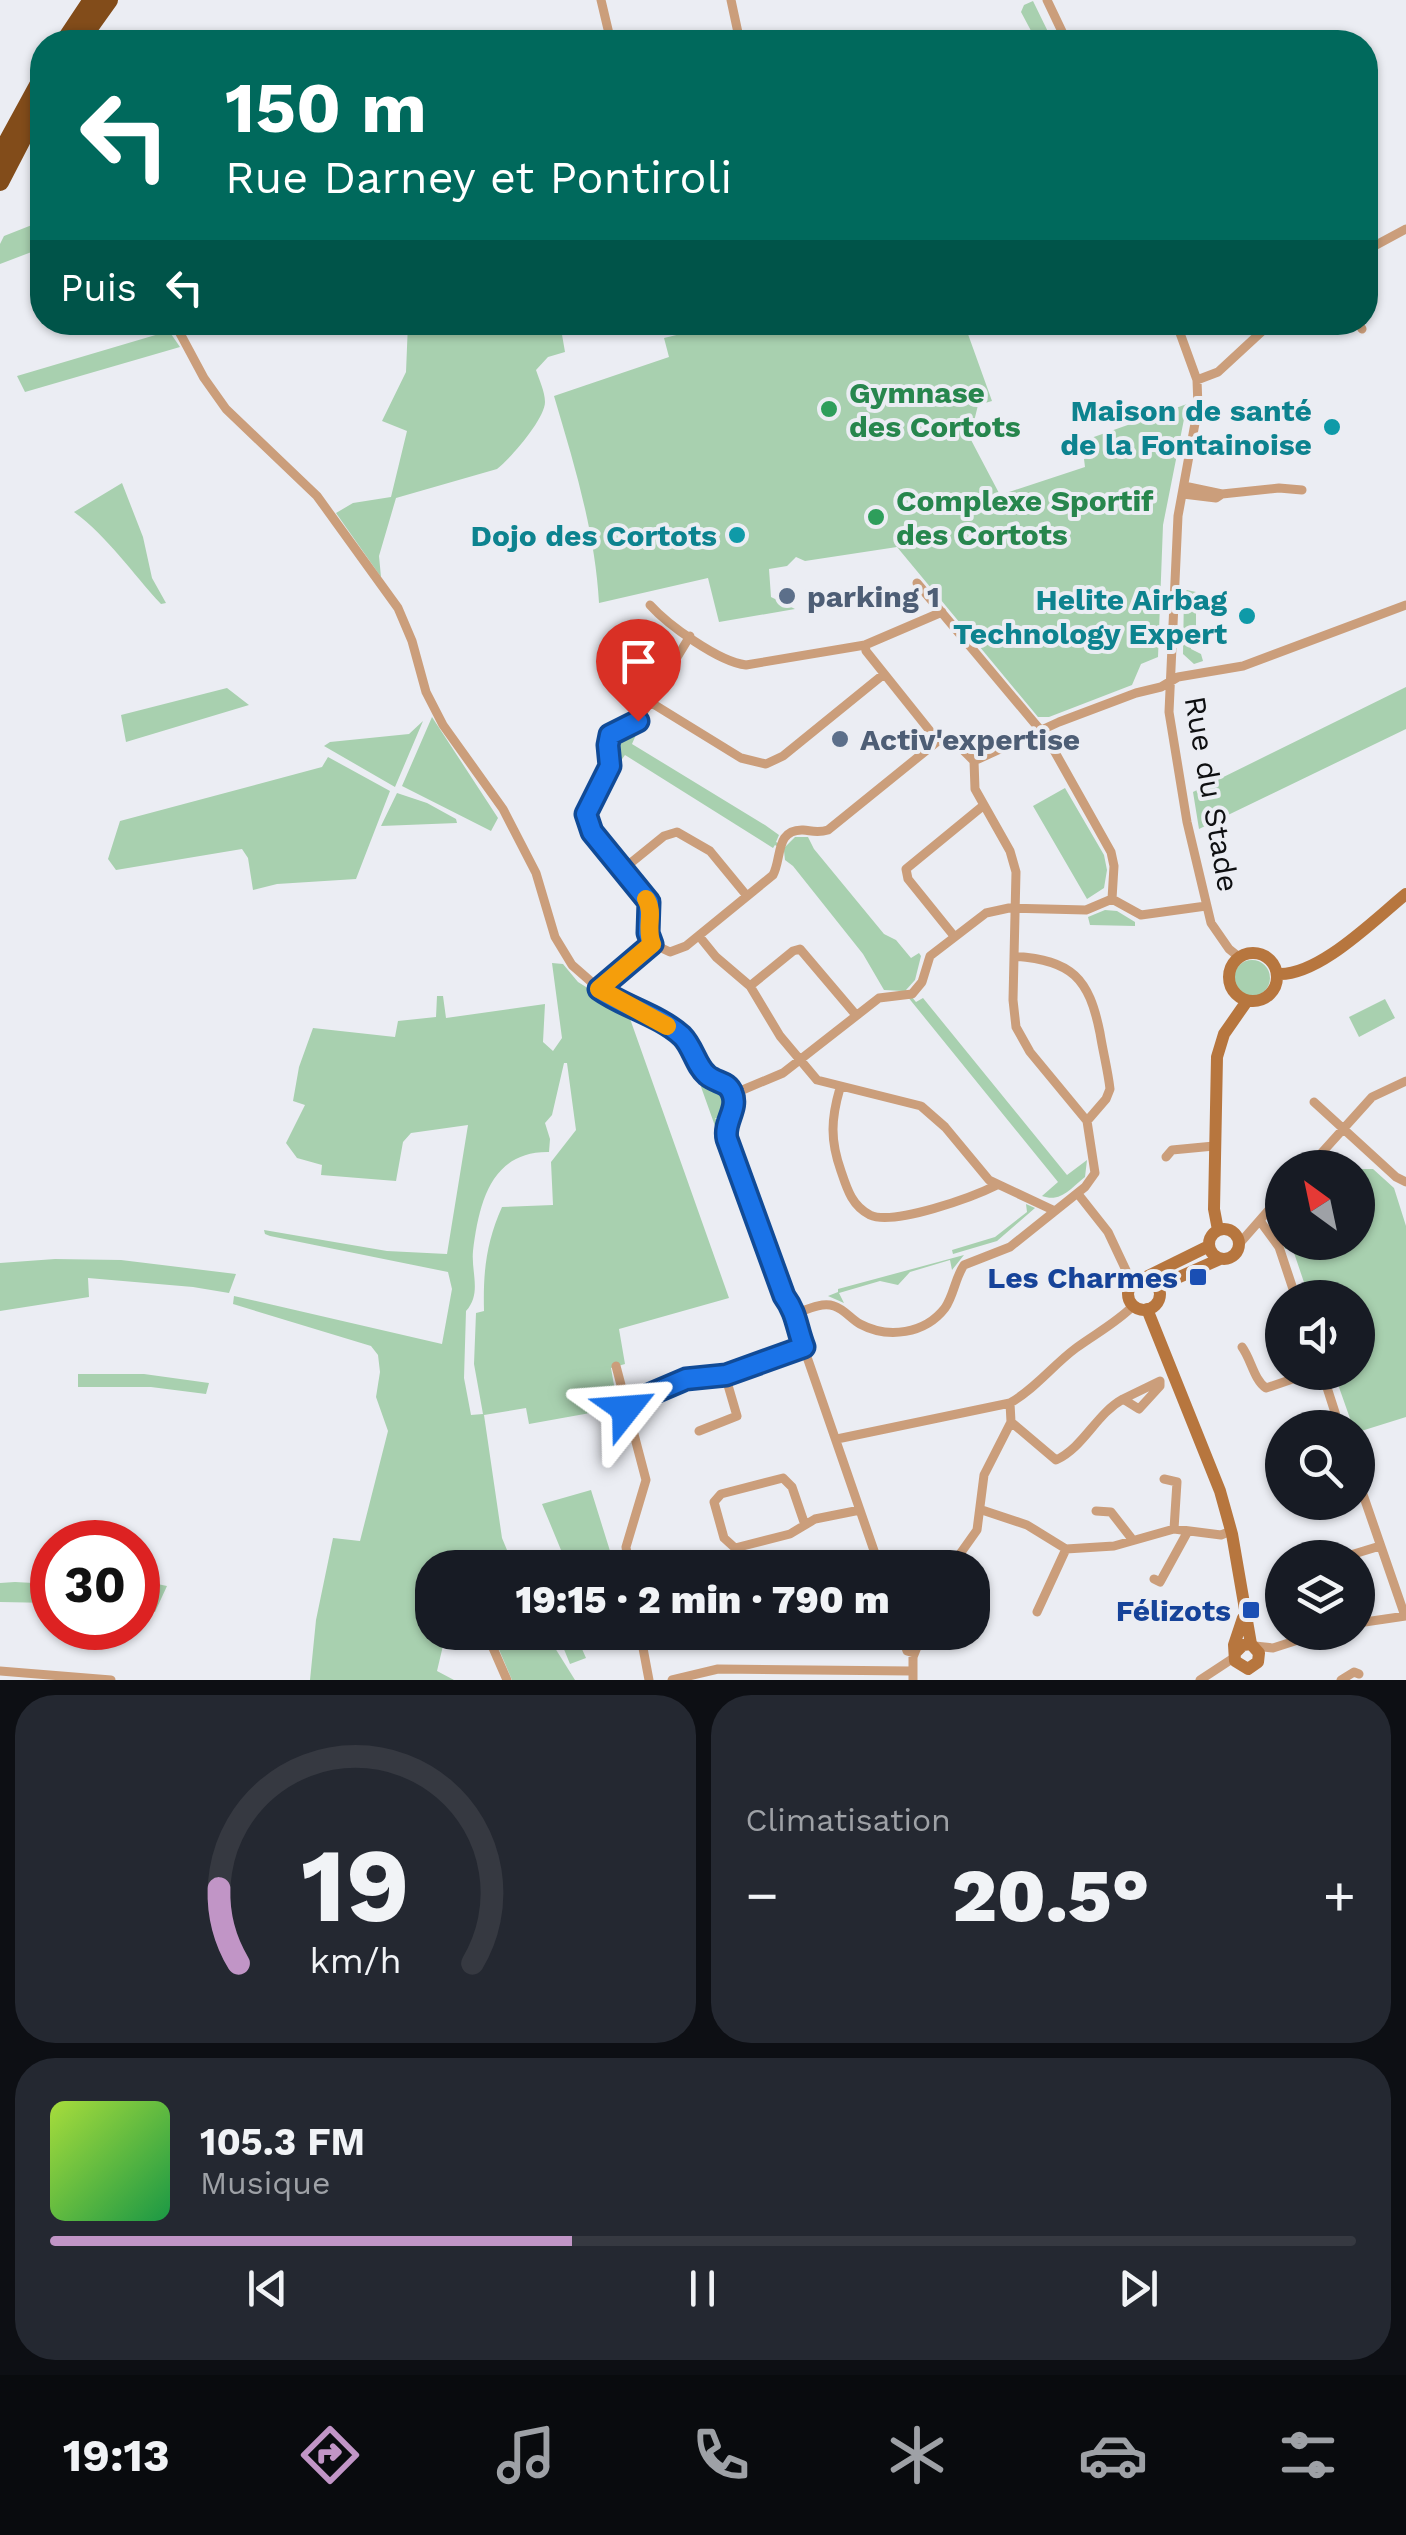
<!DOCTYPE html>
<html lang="fr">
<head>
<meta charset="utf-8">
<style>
  :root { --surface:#171b24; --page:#242831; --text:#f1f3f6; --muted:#9ea1a6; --line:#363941; --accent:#c195c6 }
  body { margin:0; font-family:"Work Sans",sans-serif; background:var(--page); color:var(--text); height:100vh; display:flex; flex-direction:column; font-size:38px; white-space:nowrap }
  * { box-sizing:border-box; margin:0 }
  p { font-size:32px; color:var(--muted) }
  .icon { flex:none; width:55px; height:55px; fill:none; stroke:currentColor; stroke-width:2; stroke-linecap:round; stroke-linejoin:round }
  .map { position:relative; height:1680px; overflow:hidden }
  .drawer { display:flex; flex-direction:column; gap:15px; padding:15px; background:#0d0f14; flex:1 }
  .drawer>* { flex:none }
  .top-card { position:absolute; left:30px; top:30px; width:1348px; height:305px; border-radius:40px; box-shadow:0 2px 8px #0004; background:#00695c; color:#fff; overflow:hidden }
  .needle { width:65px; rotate:327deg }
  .buttons { position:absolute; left:1265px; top:1150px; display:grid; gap:20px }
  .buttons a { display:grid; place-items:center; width:110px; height:110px; border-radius:50%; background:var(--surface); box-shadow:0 2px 8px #0004; font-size:50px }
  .speed { position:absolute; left:30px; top:1520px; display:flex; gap:20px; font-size:50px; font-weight:700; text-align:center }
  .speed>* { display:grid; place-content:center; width:130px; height:130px; border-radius:50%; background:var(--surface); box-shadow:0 2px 8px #0004; line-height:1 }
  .speed .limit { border:15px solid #d22; background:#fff; color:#111 }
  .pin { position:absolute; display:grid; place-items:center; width:85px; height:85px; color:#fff; margin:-102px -42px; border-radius:50% 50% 50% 0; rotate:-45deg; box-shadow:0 0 10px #0007 }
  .pin .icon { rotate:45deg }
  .me { position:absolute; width:110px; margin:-55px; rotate:62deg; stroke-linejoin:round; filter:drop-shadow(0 0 8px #0008) }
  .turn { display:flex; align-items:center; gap:35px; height:210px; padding:0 30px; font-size:45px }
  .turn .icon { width:130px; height:130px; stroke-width:2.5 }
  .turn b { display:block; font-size:70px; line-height:85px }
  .then { display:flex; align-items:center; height:95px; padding:0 30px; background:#0003; gap:20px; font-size:38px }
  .big { font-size:75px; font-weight:800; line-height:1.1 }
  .drawer .widget { flex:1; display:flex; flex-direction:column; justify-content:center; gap:15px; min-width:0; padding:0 35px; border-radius:40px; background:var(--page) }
  .drawer .dial { align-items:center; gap:0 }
  .dial svg { height:260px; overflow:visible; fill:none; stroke:var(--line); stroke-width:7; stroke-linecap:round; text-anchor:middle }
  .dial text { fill:var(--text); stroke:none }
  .song { display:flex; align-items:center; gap:30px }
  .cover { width:120px; height:120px; border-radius:15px; background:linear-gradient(135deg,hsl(80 70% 55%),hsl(140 70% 35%)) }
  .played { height:10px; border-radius:5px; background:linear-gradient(90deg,var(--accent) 40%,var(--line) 40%) }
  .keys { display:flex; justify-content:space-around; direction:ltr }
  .heat { display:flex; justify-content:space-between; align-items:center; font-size:55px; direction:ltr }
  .drawer .tiles { flex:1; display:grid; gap:15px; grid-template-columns:1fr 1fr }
  .widget:last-child { grid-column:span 2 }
  .trip { position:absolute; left:415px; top:1550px; width:575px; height:100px; border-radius:40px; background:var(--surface); box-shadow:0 2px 8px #0004; font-weight:800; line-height:100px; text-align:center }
  .menu { display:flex; height:160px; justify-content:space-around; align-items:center; background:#090b0e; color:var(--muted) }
  .menu .icon { width:70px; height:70px }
  .menu .current { color:var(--accent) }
  .menu b { font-size:45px; color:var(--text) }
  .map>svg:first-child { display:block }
  .green { fill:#a8d0af; fill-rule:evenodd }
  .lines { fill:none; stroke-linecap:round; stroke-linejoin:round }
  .street { stroke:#cb9e7b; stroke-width:9 }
  .secondary { stroke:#b7763e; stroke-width:12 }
  .highway { stroke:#824c1a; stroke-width:18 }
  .route-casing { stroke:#114b97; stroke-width:25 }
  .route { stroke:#1a73e8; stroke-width:18 }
  .slow { stroke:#f59e0b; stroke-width:18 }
  .leisure-dot { fill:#2e9e5b; stroke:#ebedf3; stroke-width:4 }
  .culture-dot { fill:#0f9aa8; stroke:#ebedf3; stroke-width:4 }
  .service-dot { fill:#5c6f8a; stroke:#ebedf3; stroke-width:4 }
  .transit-dot { fill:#1a4fb4; stroke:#ebedf3; stroke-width:4 }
  .labels { text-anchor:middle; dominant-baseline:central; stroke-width:8; stroke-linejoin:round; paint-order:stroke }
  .leisure-label { font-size:30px; font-weight:bold; fill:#27864d; stroke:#ebedf3; text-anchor:start }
  .culture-label { font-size:30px; font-weight:bold; fill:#0d838f; stroke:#ebedf3; text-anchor:end }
  .service-label { font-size:30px; font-weight:bold; fill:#4e5e75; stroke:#ebedf3; text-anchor:start }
  .street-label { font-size:30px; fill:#0e0f11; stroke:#ebedf3 }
  .transit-label { font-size:30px; font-weight:bold; fill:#164399; stroke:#ebedf3; text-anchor:end }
</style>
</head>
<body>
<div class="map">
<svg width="1406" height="1680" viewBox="0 0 1406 1680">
  <rect width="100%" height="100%" fill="#ebedf3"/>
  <!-- green -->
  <path class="green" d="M1033,1l20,41h-16l-16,-30 3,-7z
    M42,221v27l-42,16v-20l4,-8z
    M730,322l234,1 28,78 -14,4 -8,33 30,57 85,-28 -1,-8 12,-6 -5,-15 96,-34 -24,121 -5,132 -17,7 -9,21 -83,32h-11l-141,-170 -92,14 -9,-4 -9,9 -18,3 2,28 24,12 -76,13 -11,-44 -109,25c-4,-72 -25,-139 -45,-207l115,-39 -5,-19z
    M408,323h152l5,29 -17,5 -12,13c3,9 9,22 9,32 0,17 -35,57 -48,67l-101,29 -17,58 2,21 -45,-64 17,-10 38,-6 16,-66 -25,-10 24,-49z
    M169,331l11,16 -155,45 -8,-16z
    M122,483l21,54 9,41 14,25 -5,1c-29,-31 -53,-67 -87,-92z
    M1187,590l9,2v41l-6,11 1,5 10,5 2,7 -9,3 -11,-10 1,-61z
    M1406,687v42l-207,100 -6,-37z
    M227,688l22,17 -123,37 -5,-27z
    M432,717l66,101 -7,13 -89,-45z
    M423,721l-28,66 -71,-41 6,-4 79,-8z
    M638,730l-6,14 133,81 14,10 -3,7 9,5 10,-10h13l6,12 70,85 12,6 15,18 8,-5 2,3 -6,24 -9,10 10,12 7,-4 144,177 20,-15 -2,17c-14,11 -24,26 -43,19l16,-14 -155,-191 -19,-1 -21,-36 -70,-88 -8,-6 -1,-9 -9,-6 -2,3 -148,-93 -5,7 -4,-2 -1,-22z
    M328,757l62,34 -34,88 -79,5 -24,6 -5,-32 -6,-9 -126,21 -8,-11 12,-38 202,-54z
    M1065,788l39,67 3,15 -3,18 -17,11 -54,-93z
    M397,793l30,10 29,16 1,4 -76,3z
    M1105,910l12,1 18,11v4l-45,-1 -2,-8z
    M1234 978a18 18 0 1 1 36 0a18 18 0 1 1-36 0Z
    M552,963l11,1 15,18 50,31 101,285 -110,31 6,35 -14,4 7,40 -89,16 -3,-16 -42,7 18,123 12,29 -82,1v64l14,1 -9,38 17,9h-144l6,-60 17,-82 27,3 28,-110 -12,-34 4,-25 -2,-17 -7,-9 -138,-42 1,-8 208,48 10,-55 -4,-17 -178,-36 -5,-2 -1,-4 123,21 60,3 21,-129 -57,8 -8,9 -7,39 -75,-6 1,-10 -25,-7 -11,-15 19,-38 -12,-4 6,-34 14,-39 82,9 3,-16 38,-4 1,-21h6l3,22 99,-14 -2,38 10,9 9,-13zM564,1063h3l9,67 -25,32 2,43 -51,2c-16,36 -19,65 -18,104l-8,2 -2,51 9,50 -12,1 -7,-37 2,-67c16,-18 5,-38 7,-60 6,-48 18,-100 76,-99l1,-13 -5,-16 7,-8z
    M1385,999l10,19 -36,19 -10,-20z
    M706,1081l17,6 6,13 -5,18h-9l5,7 -5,1 -15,-42z
    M1358,1169h15l21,19 12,38v191l-48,15v-4l-5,-1 -19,-54 24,-1v-74l-49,-1 -17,-50 -7,2 -2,-6 75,-1z
    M1026,1204l9,4 -38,33 -44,13 -1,-4 43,-13 32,-25z
    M964,1255l-12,15 -2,-10 -40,12 -12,13 -18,-4 -41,12 5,10 -16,-7 10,-4v-3z
    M55,1259l66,1 115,14 -7,19 -36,-6 -105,-9 1,19 -89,14v-48z
    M78,1374h66l65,9 -3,11 -55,-7h-73z
    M591,1490l24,77h-47l-26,-63z
    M138,1580l29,6 -12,26 -17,-3z
    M15,1582l37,2v19l-52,-1v-19z
    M492,1633h48l7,17 8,-2 20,32h-63z
    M569,1633h6l11,25 -16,6 -11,-27z"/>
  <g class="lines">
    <!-- street -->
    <path class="street" d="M601,0l10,42
      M731,0l9,42
      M1047,0l20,42
      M1365,251l41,-22
      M174,322l30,56 22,31 91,87 81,112 14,33 14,51 17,33 60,84 33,64 19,64 17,28 32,28 73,39 15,17 13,24 18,10 10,11
      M1176,322l21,58 1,27 -20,109 -9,196 18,110 24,101 18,26 10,8
      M1358,322l4,7
      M1197,380l21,-8 54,-50
      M1184,486l38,8
      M1183,494l33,4 6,-4 57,-6 23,2
      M917,583l130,155 64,114 3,14 -2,33
      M650,605c18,20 69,57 96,60l119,-20 77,-33
      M650,702l91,56 25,6 17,-8 101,-82
      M974,761l85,-39 77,-29 25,-6 17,-10 65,-11 163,-61
      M622,870l42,-34 13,-4 33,19 37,45
      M1112,899l29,16 65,-9
      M699,936l17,21 34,29 30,50 37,44 104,26 24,21 44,53 66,31
      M954,936l-46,-57 -2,-10 78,-64
      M653,944l17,8 16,-6 87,-71c9,-16 2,-46 30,-45 10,1 15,3 25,0l110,-89
      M653,944c-8,-14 0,-27 -4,-41l-57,-71 -6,-23 24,-43 -2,-21 2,-10 30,-17 50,-82
      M1014,956c58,4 75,22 86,77 3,19 8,38 10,56l-4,10 -19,22
      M750,986l43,-35 7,-2 56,66
      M599,989l54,-45
      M840,1088c-9,31 -10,52 1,83 6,18 11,35 29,44 24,11 103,-18 127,-30
      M733,1094l50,-21 96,-75 33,-4 10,-12 8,-26 56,-43 23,-5 77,2 26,-11
      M733,1094c2,17 -10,28 -6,45l57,157 13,17
      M1314,1102l82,75 10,5
      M1166,1157l6,-7 42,-4
      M1308,1168l64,-71 34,-16
      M1078,1194l30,38 24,51
      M1260,1221l19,26 17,51
      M1239,1244l43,-49
      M797,1313c11,-4 25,-11 37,-7 10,3 17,13 26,18 28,15 65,10 85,-16 9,-13 10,-30 19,-43l46,-18 75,-60 10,-14 -8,-52 -57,-69 -14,-25 -3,-27 3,-128 -6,-21 -35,-62 -1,-28 -14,-14 -22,-6 -72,-90 -1,-6
      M797,1313l1,18 82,237
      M1242,1347c9,12 12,33 24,41l47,-16
      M616,1366l30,114 -20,67 3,21
      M1322,1372l18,56
      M1160,1381v5l-21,23 -16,-10z
      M626,1409l5,-7 55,-23 39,-4 79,-28
      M1011,1422l45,38c28,-13 40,-46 67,-61
      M699,1431l38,-15 -12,-41
      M837,1439l173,-36c25,-14 43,-38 66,-55 19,-14 40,-25 57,-42
      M1164,1479l13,3 -3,47
      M1358,1480l47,136
      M982,1510l45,15 39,24 48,-3 60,-17 47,6 10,-4
      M1096,1511l15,1 21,27
      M805,1525l-13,-38 -9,-9 -62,16 -7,8 10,36 11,10 55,-14 25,-15 45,-9
      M1338,1551l6,6 36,-11
      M950,1568l27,-38 7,-55 27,-53 -1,-19
      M1154,1579l6,3 28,-51
      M1037,1612l29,-63
      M1358,1623l48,-7
      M486,1632l21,48
      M640,1632l9,48
      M901,1632l6,19 7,2
      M1255,1646l18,2 50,-16
      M0,1671l111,9
      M672,1680l46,-11 193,2
      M913,1680v-23l10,-25
      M1200,1680l35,-23
      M1341,1680l13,-8 5,2"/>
    <!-- secondary -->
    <path class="secondary" d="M1229 977a24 24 0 1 1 48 0a24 24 0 1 1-48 0Z
      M1277,974c41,3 97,-54 129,-80
      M1209 1244a15 15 0 1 1 30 0a15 15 0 1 1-30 0Z
      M1218,1230l-4,-21 3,-152 7,-23 23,-33
      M1128 1294a16 16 0 1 1 32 0a16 16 0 1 1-32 0Z
      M1144,1278l65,-32
      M1159,1289l9,-7 52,-23
      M1147,1309l73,182 12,43 19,110
      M1236,1652l7,-7 8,-1 8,9 -1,9 -10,7 -13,-8 -1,-16 9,-27"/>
    <!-- highway -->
    <path class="highway" d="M64,42l28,-42
      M79,42l30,-42
      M0,155l42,-77
      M0,182l42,-81"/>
  </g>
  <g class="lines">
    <defs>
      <path id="route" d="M626,1409l6,-7 54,-23 40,-4 78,-28c-8,-21 -7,-33 -20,-51l-57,-157c-4,-17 12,-30 5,-46 -4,-12 -16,-10 -25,-18 -11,-9 -14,-28 -25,-39 -23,-21 -58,-29 -83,-47l53,-45 -4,-11 1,-31 -57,-70 -6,-18 24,-48 -2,-21 2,-10 28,-14"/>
    </defs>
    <!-- route casing -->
    <use href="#route" class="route-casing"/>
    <!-- route -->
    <use href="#route" class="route"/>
    <!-- slow -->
    <path class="slow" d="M646,899c9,14 -1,29 6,45l-53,45 68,37"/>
  </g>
  <!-- markers -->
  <g class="leisure-dot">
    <circle cx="829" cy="409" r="10"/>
    <circle cx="876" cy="517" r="10"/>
  </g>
  <g class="culture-dot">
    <circle cx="1332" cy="427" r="10"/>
    <circle cx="737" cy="535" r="10"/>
    <circle cx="1247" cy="616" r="10"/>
  </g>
  <g class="service-dot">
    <circle cx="787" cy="596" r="10"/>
    <circle cx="840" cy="739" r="10"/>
  </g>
  <g class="transit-dot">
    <rect x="1188" y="1267" width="20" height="20" rx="5"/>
    <rect x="1241" y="1600" width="20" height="20" rx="5"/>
  </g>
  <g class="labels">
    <!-- leisure labels -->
    <g class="leisure-label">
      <text x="849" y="392">Gymnase<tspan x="849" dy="34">des Cortots</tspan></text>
      <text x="896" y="500">Complexe Sportif<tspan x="896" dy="34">des Cortots</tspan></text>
    </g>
    <!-- culture labels -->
    <g class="culture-label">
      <text x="1312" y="410">Maison de santé<tspan x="1312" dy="34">de la Fontainoise</tspan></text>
      <text x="717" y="535">Dojo des Cortots</text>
      <text x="1227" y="599">Helite Airbag<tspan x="1227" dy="34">Technology Expert</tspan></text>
    </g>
    <!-- service labels -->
    <g class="service-label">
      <text x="807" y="596">parking 1</text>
      <text x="860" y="739">Activ'expertise</text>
    </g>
    <!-- street labels -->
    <g class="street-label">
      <text transform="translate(1212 794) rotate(80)">Rue du Stade</text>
    </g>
    <!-- transit labels -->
    <g class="transit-label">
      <text x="1178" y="1277">Les Charmes</text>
      <text x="1231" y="1610">Félizots</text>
    </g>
  </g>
</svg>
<div class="buttons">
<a><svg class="needle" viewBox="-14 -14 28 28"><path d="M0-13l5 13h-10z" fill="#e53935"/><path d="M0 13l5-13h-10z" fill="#9ea1a6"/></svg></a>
<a><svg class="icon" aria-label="sound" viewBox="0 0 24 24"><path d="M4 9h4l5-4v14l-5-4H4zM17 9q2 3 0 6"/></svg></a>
<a><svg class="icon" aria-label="search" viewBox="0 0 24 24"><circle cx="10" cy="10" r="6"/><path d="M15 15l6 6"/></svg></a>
<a><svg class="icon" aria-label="layers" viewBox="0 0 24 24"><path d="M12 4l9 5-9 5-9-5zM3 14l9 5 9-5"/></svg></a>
</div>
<div class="speed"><div class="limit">30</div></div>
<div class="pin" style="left:638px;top:721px;background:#d93025"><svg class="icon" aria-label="arrive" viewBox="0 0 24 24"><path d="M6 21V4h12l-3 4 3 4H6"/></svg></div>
<svg class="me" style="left:626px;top:1409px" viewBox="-20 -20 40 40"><path d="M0-17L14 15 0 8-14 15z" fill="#1a73e8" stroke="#fff" stroke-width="4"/></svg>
<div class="trip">19:15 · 2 min · 790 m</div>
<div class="top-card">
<div class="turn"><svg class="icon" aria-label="left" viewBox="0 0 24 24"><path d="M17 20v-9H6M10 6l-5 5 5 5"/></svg><div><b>150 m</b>Rue Darney et Pontiroli</div></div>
<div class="then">Puis<svg class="icon" aria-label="left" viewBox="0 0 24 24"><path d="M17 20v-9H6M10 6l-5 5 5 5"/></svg></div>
</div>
</div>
<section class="drawer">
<div class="tiles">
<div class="widget dial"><svg viewBox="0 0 100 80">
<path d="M14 69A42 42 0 1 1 86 69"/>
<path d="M14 69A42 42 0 0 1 8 46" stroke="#c195c6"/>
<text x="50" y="56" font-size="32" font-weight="700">19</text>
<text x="50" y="72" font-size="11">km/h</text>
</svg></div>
<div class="widget"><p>Climatisation</p>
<div class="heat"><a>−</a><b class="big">20.5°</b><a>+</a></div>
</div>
<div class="widget">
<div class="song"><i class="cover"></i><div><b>105.3 FM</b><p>Musique</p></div></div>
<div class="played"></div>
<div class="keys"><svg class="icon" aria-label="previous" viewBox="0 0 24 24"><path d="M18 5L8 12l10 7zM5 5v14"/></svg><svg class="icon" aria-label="pause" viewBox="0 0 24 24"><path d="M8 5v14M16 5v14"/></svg><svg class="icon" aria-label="next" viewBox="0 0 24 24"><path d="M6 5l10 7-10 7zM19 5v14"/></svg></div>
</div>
</div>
</section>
<nav class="menu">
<b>19:13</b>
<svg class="icon current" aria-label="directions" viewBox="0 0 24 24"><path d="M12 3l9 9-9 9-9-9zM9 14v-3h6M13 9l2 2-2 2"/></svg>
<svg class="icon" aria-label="music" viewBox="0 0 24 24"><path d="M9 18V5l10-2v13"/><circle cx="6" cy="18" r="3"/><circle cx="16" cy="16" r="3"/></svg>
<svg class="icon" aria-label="phone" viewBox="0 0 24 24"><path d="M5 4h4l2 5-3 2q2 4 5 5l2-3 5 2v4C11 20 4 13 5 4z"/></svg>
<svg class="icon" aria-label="climate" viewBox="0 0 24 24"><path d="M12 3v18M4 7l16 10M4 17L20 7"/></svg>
<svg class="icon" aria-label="car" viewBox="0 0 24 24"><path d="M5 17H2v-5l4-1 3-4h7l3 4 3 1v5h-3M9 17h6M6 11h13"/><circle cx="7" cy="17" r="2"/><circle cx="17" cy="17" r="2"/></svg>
<svg class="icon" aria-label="filters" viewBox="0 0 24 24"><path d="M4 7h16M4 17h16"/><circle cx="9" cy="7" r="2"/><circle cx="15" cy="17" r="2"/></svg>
</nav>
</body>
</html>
